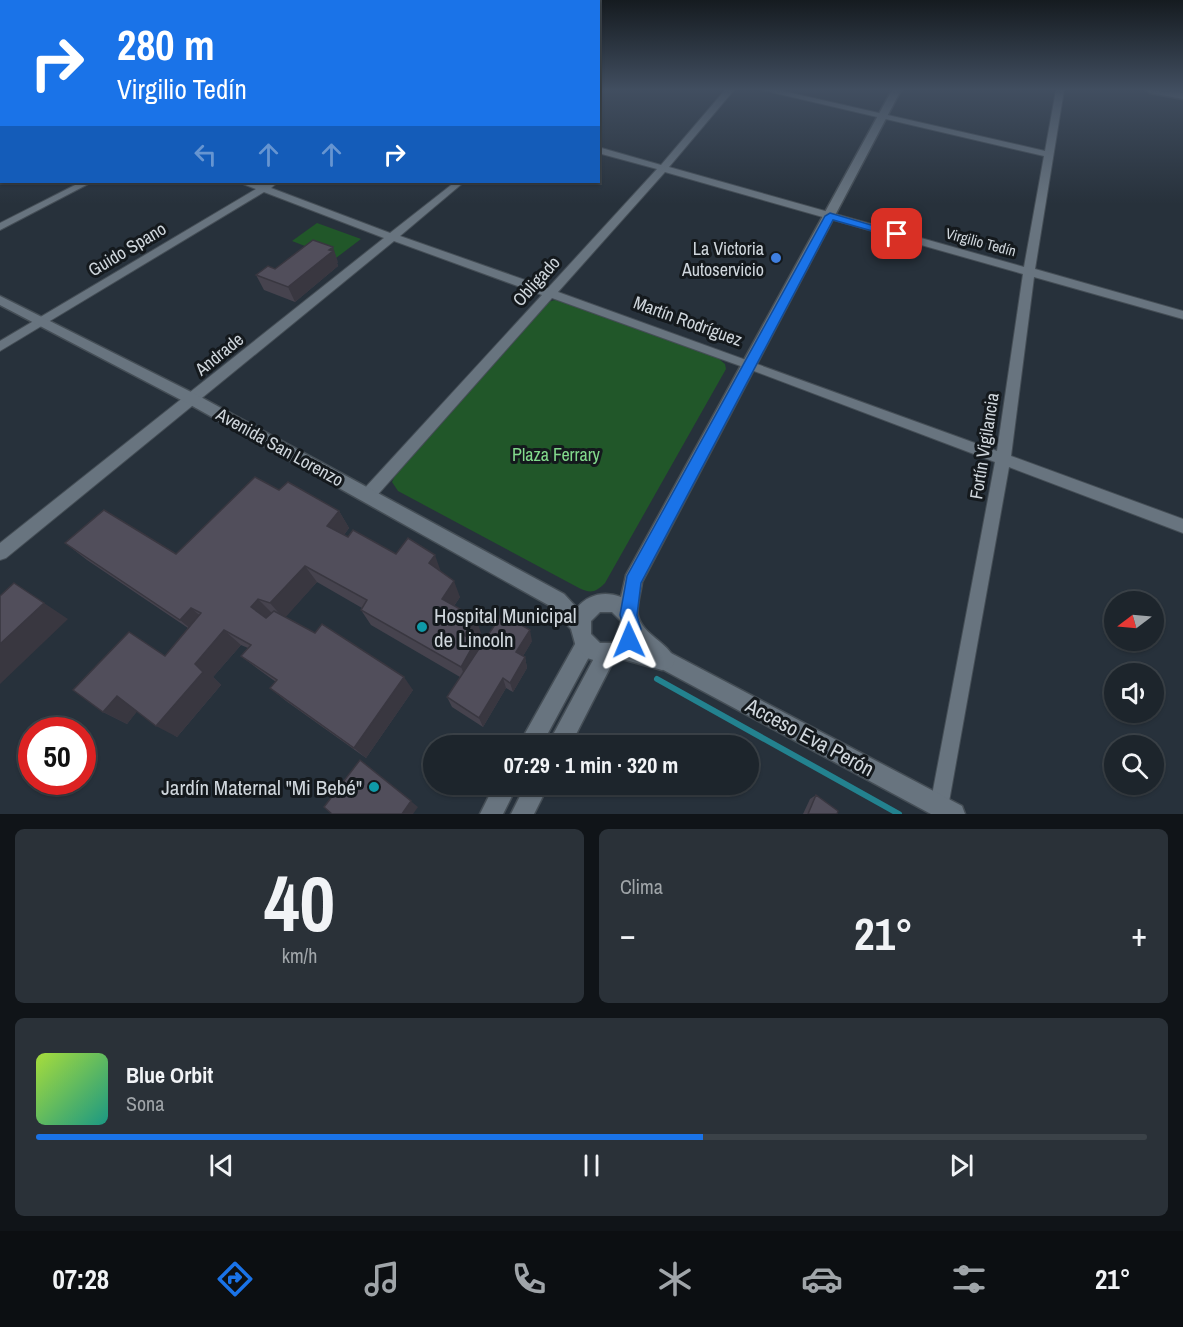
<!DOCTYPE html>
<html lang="es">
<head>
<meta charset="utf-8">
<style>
  :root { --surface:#1d252c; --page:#2a3138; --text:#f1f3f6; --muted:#a0a5a9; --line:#3b4248; --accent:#1a73e8 }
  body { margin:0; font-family:"Archivo Narrow",sans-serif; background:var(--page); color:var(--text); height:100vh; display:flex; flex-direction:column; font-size:22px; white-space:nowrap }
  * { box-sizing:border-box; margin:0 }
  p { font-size:20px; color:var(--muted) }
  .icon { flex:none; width:33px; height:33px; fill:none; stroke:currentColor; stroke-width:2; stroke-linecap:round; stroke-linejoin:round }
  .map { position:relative; height:814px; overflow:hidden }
  .details { display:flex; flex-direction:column; gap:15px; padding:15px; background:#101418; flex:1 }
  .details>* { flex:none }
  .hud { position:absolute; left:0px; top:0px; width:600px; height:183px; box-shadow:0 2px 4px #0004,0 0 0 2px var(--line); background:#1a73e8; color:#fff; overflow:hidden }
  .needle { width:39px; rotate:254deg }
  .tools { position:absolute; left:1104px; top:591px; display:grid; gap:12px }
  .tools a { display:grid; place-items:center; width:60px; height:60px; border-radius:50%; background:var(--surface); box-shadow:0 2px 4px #0004,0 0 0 2px var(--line); font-size:30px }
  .speed { position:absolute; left:18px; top:717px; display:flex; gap:12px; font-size:30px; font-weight:700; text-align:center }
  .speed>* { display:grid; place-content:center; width:78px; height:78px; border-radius:50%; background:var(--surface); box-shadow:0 2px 4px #0004,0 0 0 2px var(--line); line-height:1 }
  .speed .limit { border:9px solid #d22; background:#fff; color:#111 }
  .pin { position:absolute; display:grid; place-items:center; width:51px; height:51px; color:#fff; margin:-26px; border-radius:12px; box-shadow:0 3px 9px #0006 }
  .me { position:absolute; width:66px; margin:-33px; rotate:359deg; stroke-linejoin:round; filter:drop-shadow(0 0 4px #0008) }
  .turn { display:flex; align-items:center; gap:21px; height:126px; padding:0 18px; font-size:27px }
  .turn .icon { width:78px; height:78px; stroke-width:2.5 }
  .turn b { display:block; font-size:42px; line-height:51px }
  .lanes { display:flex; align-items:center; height:57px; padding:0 18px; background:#0003; justify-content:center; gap:30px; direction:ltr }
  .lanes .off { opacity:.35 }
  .big { font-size:45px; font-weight:800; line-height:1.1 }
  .details .tile { flex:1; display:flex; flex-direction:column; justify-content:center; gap:9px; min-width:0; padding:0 21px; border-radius:9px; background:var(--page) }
  .details .dial { align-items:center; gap:0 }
  .dial b { font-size:78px; line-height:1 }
  .song { display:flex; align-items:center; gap:18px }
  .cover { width:72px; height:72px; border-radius:9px; background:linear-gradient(135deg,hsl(80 70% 55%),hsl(170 70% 35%)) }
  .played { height:6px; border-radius:3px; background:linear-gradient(90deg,var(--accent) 60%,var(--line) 60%) }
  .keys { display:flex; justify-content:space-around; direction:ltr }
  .heat { display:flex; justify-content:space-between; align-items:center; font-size:33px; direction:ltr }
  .details .tiles { flex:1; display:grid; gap:15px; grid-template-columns:1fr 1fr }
  .tile:last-child { grid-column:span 2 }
  .trip { position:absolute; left:423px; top:735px; width:336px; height:60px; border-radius:30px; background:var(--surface); box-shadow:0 2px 4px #0004,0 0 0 2px var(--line); font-weight:800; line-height:60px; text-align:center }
  .dock { display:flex; height:96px; justify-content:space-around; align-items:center; background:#0c0f12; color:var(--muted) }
  .dock .icon { width:42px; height:42px }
  .dock .selected { color:var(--accent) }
  .dock b { font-size:27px; color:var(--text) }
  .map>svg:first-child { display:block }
  .green { fill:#215729 }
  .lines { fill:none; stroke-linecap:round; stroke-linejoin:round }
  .stream { stroke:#23828f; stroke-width:6 }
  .minor-casing { stroke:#454e56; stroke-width:2 }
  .tertiary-casing { stroke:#454e56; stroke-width:3 }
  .secondary-casing { stroke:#454e56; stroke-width:3 }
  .minor { fill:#68747f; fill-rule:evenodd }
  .tertiary { fill:#68747f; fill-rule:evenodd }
  .secondary { fill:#68747f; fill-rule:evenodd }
  .wall { fill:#46434e }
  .shaded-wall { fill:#393740 }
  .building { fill:#514e5b; stroke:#393740; stroke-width:1.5 }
  .route { fill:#1a73e8; stroke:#114b97; stroke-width:1.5 }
  .shop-dot { fill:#3f7fe0; stroke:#14191d; stroke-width:2 }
  .culture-dot { fill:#0f9aa8; stroke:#14191d; stroke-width:2 }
  .labels { text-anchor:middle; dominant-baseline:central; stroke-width:6; stroke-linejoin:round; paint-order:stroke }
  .far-street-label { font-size:15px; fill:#cfd6dc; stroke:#14191d }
  .poi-label { font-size:18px; fill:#cfd6dc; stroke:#14191d; text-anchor:end }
  .street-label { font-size:18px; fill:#cfd6dc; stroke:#14191d }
  .park-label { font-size:18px; fill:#82da8c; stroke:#14191d }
  .near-poi-label { font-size:21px; fill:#cfd6dc; stroke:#14191d; text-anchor:start }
  .near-street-label { font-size:21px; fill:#cfd6dc; stroke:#14191d }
</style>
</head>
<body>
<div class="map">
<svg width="1183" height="814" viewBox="0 0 1183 814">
  <rect width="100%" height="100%" fill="#27313b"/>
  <!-- green -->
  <path class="green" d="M317,223l44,16 -25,19 -44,-17z
    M558,299l156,56 11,9 1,5 -121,214c-9,9 -14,11 -26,5l-181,-97 -6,-9 5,-11 151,-169z"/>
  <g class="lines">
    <!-- stream -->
    <path class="stream" d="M657,679l242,135"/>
    <defs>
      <path id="minor" d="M0,90h2v3h-2z
        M725,90h9l-65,77 355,100 20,-111 -282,-66h16l267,61 11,-61h8l-29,179 148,42v8l-149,-42 -23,179 172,63v14l-174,-66 -62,346 -12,1 -5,-8 65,-344 -249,-94 -194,-70 -179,202 -5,1 -5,-1 -3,-5 3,-5 179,-195 -148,-54 -388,317 -6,2v-17l384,-305 -120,-46 -264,159v-10l256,-152 -13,-5 -1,-2h11l9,3 6,-3h10l-7,6 119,45 65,-51h9l-64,54 148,52 109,-119 -59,-16v-6l63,18zM665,172l358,102 -26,177 -439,-159z
        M0,132h2l-2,6z
        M81,182h11l-92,48v-7z"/>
      <path id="tertiary" d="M1146,90l37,3v6l-33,-6z
        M586,634l7,3 3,7 -55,102h-23l61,-109z
        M607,644l7,3 3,7 -47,92h-23l53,-99z
        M665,650l297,156 3,8h-34l-273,-147 -3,-7 3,-7z
        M495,784h23l-15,30h-23z
        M526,784h23l-15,30h-23z"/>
      <path id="secondary" d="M892,90h9l-259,492c-1,10 -6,24 -4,34 5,19 30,26 37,44l-3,7 -10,3 -40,-11 -16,5 -19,-6 -11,-11 -5,-18 -21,-23 -363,-203 -187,-98v-9l197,99 367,199 13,14c11,-14 28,-17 44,-11l5,-22zM600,612h12l9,9v13l-9,9h-12l-9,-9v-13z"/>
    </defs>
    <!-- minor casing -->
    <use href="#minor" class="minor-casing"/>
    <!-- tertiary casing -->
    <use href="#tertiary" class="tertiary-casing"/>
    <!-- secondary casing -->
    <use href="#secondary" class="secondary-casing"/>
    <!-- minor -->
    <use href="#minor" class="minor"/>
    <!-- tertiary -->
    <use href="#tertiary" class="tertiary"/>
    <!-- secondary -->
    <use href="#secondary" class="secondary"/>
  </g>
  <!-- wall -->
  <path class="wall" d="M338,262l-1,1 1,3 -43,36 -31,-12 -8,-15 19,-6z
    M279,490l60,21 10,17 -5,7 97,37 19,25 -6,9 27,27 -6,9 3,8 54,-9 -9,15 2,1 2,11 -14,24 -7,-4 -23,39 -31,-20 -5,-10 13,-20 -89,-52 -10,-15 1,-2 -45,-26 -32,35 128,73 -47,68 -80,-57 -16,-13 6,-6 -18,-13 -17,-13 7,-8 -7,-3 -28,32 8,8 -44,52 -40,-26 -10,13 -24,-12 62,-56 23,-28 -101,-68 -22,-17 111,11z
    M816,795l21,19h-34l7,-15z"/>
  <!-- shaded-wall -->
  <path class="shaded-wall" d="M333,247l5,15 -1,1 1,3 -43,36 -7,-15z
    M339,511l10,17 -11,15 -11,-17z
    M435,555l6,17 -12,-9z
    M305,566l12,16 -33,37 -14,-16z
    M454,581l6,16 -12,17 -6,-15z
    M14,583l54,36 -68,65v-40z
    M258,599l15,15 -6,8 -16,-15z
    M191,608l18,15 -11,12 -18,-15z
    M476,618l5,15 -11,16 -6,-14z
    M224,630l17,15 -28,32 8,8 -44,52 -21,-11 39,-62z
    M530,630l2,11 -13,22 -3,-11z
    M475,642l6,14 -14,25 -6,-14z
    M525,657l2,11 -14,24 -3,-9z
    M404,677l9,13 -47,68 -12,-10z
    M503,678l3,10 -23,39 -4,-9z
    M117,696l23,12 -13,16 -24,-12z
    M360,760l58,47 -5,7h-11z"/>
  <!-- building -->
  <path class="building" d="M313,240l20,7 -4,3 4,1 -45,36 -32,-12 12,-9 7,3z
    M255,477l24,13 9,-8 51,29 -12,15 21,11 5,-7 43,24 12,-16 27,17 -6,8 25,18 -12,18 34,19 -12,17 11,7 -14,25 -100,-57 6,-10 -62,-34 -35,37 -12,-4 -7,8 15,11 8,-7 41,22 7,-9 82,53 -50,71 -84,-60 7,-8 -36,-24 10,-11 -27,-15 -29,34 8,8 -47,54 -39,-30 -14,16 -30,-22 56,-58 36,24 36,-43 -10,-5 -11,12 -115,-77 39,-33 72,44z
    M14,583l30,20 -44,41v-48z
    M502,614l28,16 -14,22 9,5 -15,26 -7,-5 -24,40 -32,-21z
    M360,760l51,41 -9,13h-70l-8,-7z
    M816,795l22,16 -1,3h-29z"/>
  <!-- sky -->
  <linearGradient id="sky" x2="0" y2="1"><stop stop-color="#151b20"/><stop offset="0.44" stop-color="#414e60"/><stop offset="1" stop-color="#414e60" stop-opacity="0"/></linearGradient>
  <rect width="1183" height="204" fill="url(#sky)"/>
  <!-- route -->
  <path class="route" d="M830,213l72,21 -5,4 -64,-18 -192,363 -4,32 4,14 -6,18 -6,2 -6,-2 -3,-7 4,-11 -4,-14 7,-39 198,-360z"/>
  <!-- markers -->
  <circle class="shop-dot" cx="776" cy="258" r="6"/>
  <g class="culture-dot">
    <circle cx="422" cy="627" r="6"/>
    <circle cx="374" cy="787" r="6"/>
  </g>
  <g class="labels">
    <!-- far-street labels -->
    <g class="far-street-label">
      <text transform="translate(981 242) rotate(15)">Virgilio Tedín</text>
    </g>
    <!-- poi labels -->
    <g class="poi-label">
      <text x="764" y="248">La Victoria<tspan x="764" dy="21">Autoservicio</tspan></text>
    </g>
    <!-- street labels -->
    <g class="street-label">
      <text transform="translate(127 249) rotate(-31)">Guido Spano</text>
      <text transform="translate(536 281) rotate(-48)">Obligado</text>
      <text transform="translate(688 321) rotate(20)">Martín Rodríguez</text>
      <text transform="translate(219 354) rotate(-39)">Andrade</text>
      <text transform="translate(984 446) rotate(-81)">Fortín Vigilancia</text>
      <text transform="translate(280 447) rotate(29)">Avenida San Lorenzo</text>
    </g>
    <!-- park labels -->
    <g class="park-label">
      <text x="556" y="454">Plaza Ferrary</text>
    </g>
    <!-- near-poi labels -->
    <g class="near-poi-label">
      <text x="434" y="615">Hospital Municipal<tspan x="434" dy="24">de Lincoln</tspan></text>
      <text x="362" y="787" text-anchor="end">Jardín Maternal "Mi Bebé"</text>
    </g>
    <!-- near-street labels -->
    <g class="near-street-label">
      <text transform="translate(810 737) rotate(28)">Acceso Eva Perón</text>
    </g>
  </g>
</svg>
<div class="tools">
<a><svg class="needle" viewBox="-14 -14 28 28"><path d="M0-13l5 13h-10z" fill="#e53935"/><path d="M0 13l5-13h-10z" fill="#a0a5a9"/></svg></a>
<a><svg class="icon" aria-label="sound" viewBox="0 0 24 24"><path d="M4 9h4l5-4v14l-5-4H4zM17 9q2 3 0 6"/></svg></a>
<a><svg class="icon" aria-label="search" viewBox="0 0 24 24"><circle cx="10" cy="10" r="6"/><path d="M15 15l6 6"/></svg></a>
</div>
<div class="speed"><div class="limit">50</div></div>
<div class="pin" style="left:897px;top:234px;background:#d93025"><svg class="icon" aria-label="arrive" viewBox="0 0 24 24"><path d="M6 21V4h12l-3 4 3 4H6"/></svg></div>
<svg class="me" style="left:629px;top:640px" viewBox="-20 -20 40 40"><path d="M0-17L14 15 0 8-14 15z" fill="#1a73e8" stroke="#fff" stroke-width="4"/></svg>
<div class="trip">07:29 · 1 min · 320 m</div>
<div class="hud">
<div class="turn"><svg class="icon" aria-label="right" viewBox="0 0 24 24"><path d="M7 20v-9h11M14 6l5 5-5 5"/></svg><div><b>280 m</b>Virgilio Tedín</div></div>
<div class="lanes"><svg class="icon off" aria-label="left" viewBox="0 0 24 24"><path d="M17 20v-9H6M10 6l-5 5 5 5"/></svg><svg class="icon off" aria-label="ahead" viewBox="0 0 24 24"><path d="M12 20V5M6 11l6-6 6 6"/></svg><svg class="icon off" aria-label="ahead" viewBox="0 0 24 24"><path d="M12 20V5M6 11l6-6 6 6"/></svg><svg class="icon" aria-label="right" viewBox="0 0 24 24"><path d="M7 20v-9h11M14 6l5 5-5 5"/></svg></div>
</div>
</div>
<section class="details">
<div class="tiles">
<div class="tile dial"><b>40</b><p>km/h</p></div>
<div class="tile"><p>Clima</p>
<div class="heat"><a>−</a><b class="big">21°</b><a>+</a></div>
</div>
<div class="tile">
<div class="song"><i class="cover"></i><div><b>Blue Orbit</b><p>Sona</p></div></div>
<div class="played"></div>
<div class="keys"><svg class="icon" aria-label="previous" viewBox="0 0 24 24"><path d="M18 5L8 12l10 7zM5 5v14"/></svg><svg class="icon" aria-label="pause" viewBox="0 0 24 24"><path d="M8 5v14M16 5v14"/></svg><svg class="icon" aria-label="next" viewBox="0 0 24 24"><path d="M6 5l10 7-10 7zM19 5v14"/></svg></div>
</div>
</div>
</section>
<nav class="dock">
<b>07:28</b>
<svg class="icon selected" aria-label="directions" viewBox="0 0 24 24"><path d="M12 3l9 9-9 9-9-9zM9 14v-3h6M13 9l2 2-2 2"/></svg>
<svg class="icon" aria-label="music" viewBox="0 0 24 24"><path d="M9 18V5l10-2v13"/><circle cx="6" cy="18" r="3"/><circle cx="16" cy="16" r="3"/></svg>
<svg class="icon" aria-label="phone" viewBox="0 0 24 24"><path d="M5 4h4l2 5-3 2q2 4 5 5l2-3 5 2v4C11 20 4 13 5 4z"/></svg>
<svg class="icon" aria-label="climate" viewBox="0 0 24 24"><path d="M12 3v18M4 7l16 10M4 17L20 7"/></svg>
<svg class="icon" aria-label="car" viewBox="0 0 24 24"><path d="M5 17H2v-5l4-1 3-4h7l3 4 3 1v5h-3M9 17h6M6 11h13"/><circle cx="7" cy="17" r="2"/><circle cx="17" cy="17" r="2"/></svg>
<svg class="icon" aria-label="filters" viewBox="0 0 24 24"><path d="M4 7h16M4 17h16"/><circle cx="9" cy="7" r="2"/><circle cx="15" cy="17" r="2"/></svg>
<b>21°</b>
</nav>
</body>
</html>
